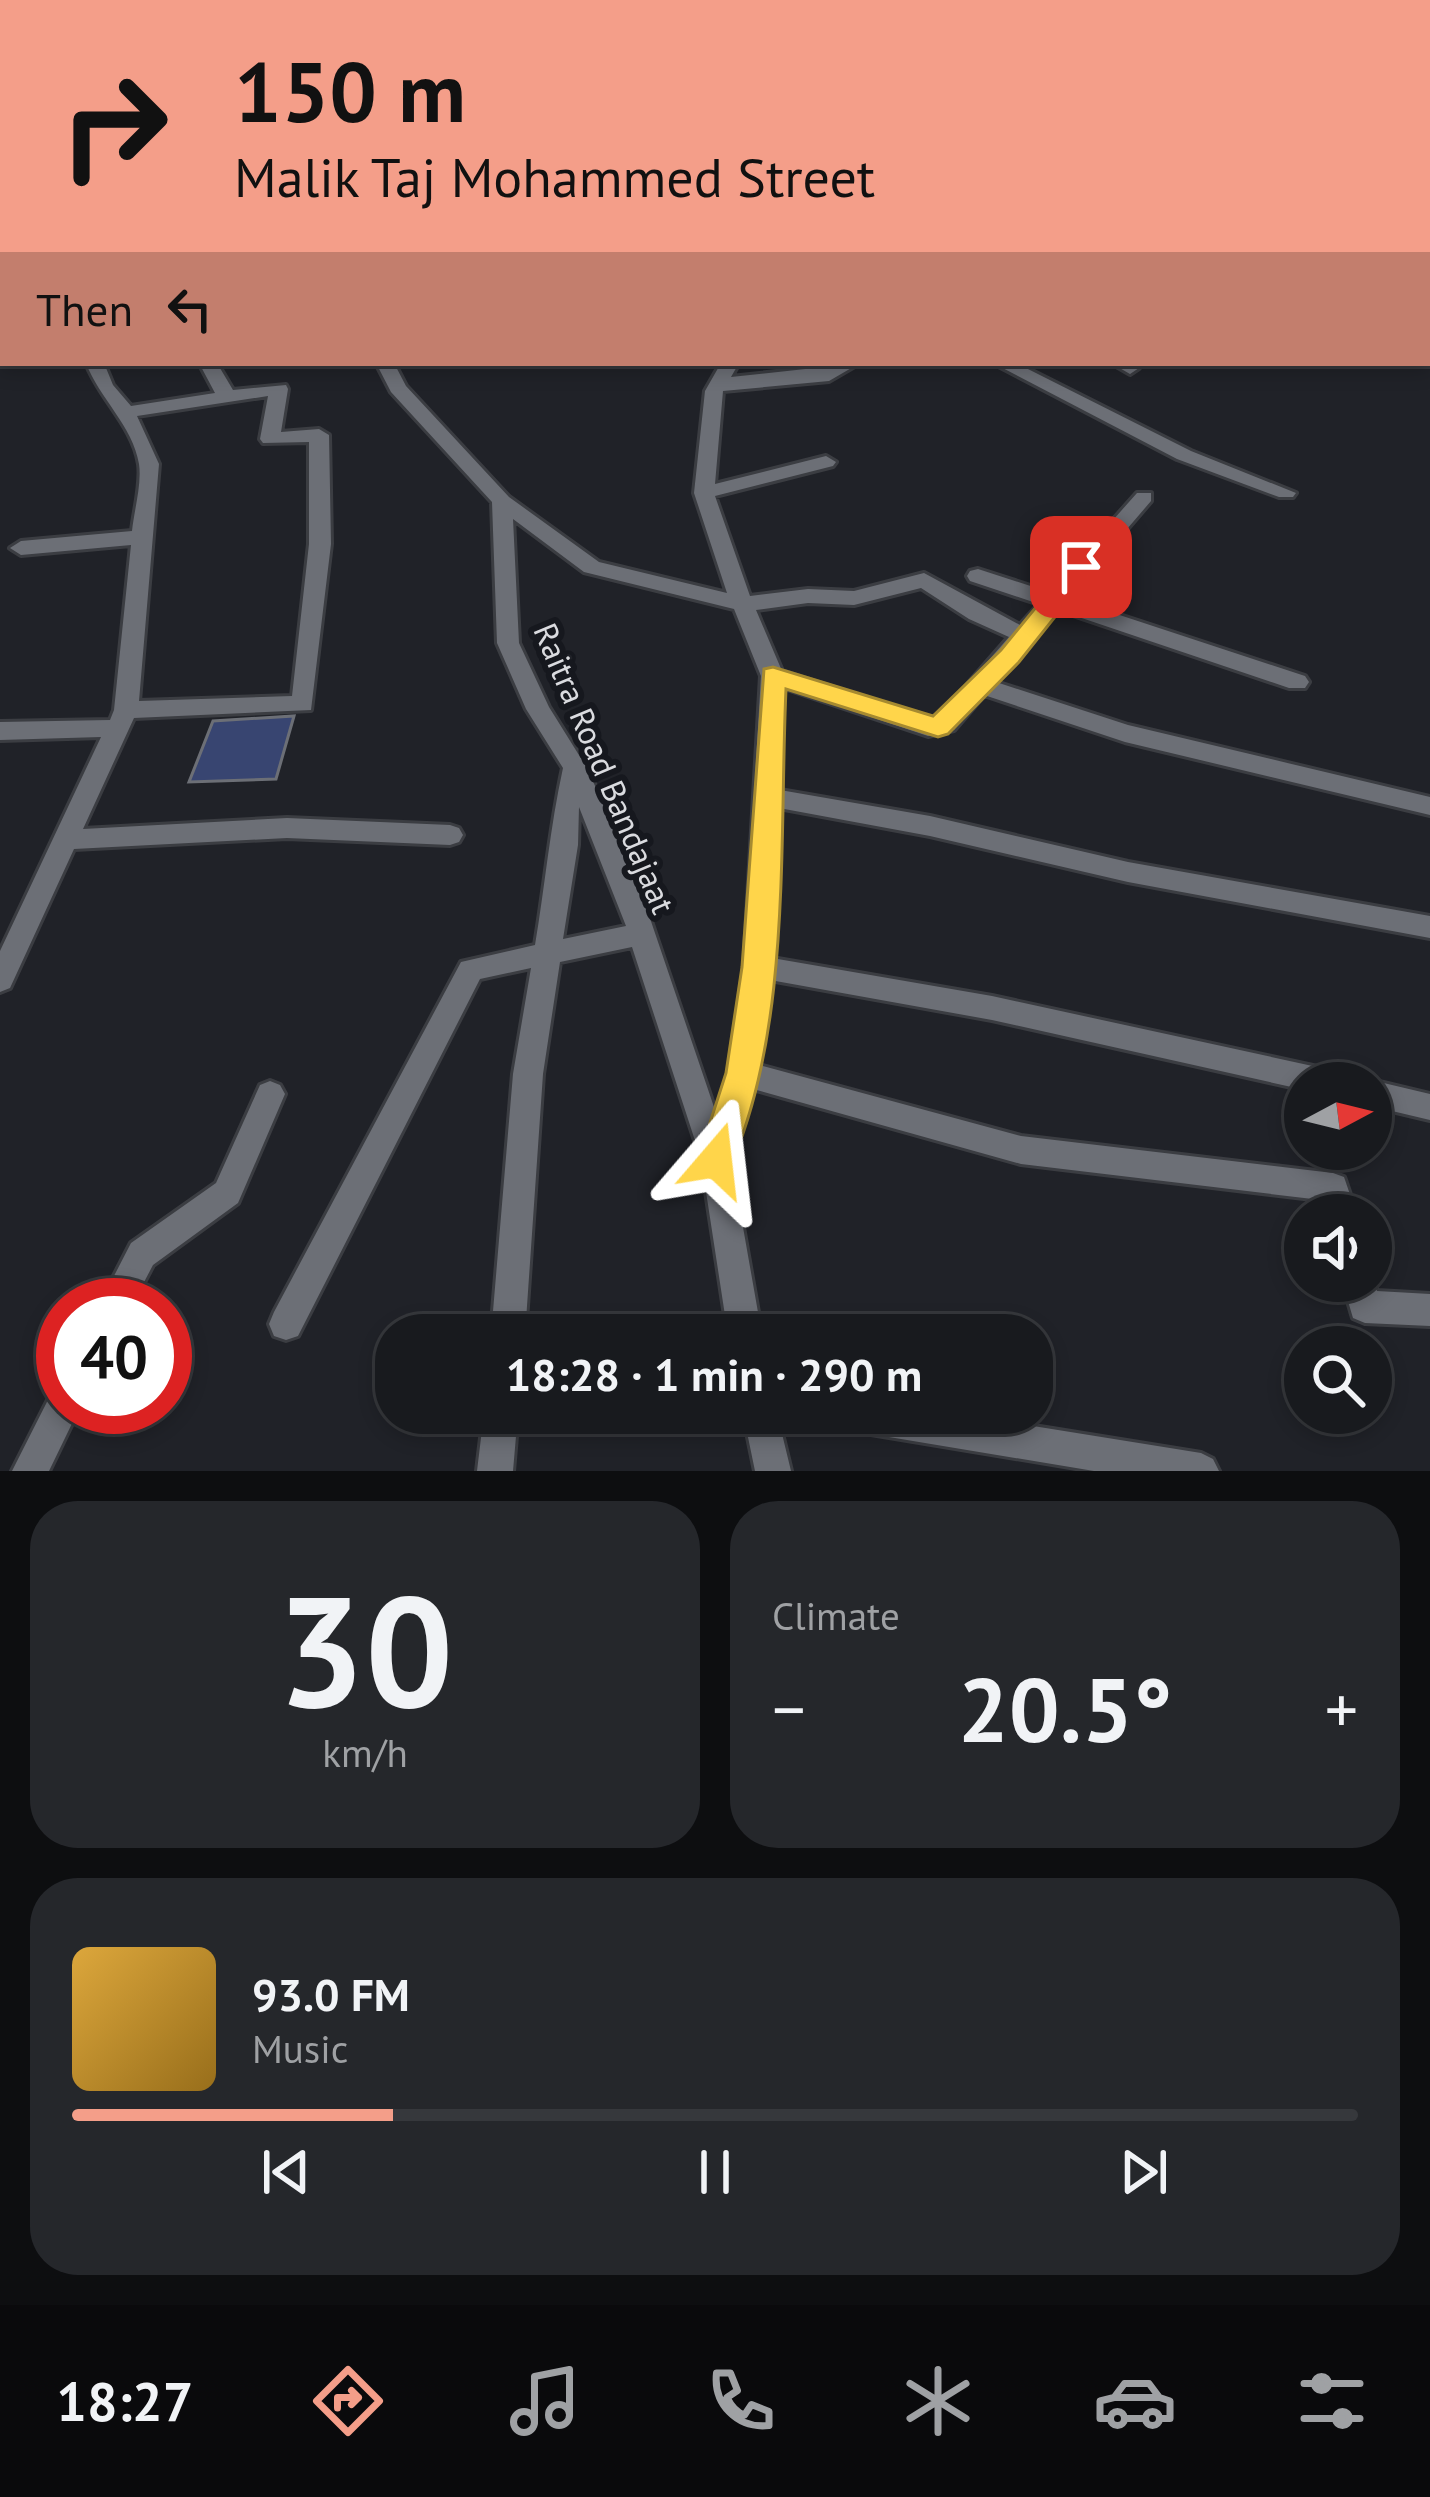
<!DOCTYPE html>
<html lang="en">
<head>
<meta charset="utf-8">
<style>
  :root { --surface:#181a1e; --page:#25272b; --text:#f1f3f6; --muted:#9fa1a4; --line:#36383c; --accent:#f49e89 }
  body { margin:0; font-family:"PT Sans",sans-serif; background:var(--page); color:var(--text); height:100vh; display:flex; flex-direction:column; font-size:45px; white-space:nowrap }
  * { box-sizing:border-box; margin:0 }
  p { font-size:39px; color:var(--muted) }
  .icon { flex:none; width:66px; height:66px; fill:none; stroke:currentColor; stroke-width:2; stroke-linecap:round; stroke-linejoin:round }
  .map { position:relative; height:1471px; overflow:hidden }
  .side { display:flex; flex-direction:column; gap:30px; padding:30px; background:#0d0e10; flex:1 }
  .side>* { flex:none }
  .hud { position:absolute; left:0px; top:0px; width:1431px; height:366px; box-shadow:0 6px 18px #0003,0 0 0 3px var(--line); background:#f49e89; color:#111; overflow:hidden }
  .needle { width:78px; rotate:83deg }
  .fabs { position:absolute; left:1284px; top:1062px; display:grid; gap:24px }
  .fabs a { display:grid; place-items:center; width:108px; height:108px; border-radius:50%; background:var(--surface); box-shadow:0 6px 18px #0003,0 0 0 3px var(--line); font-size:60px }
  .speed { position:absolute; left:36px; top:1278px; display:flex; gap:24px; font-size:60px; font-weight:700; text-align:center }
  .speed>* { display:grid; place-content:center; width:156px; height:156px; border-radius:50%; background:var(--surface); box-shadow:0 6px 18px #0003,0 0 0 3px var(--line); line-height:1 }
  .speed .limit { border:18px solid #d22; background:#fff; color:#111 }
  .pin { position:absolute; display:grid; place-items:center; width:102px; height:102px; color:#fff; margin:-51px; border-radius:24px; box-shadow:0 6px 18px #0006 }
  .me { position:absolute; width:132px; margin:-66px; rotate:17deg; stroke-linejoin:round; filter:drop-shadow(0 0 9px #0008) }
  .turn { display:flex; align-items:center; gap:42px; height:252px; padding:0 36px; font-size:54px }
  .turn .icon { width:156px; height:156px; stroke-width:2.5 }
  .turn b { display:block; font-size:84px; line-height:102px }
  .then { display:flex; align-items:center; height:114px; padding:0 36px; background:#0003; gap:24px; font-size:45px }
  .big { font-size:90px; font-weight:800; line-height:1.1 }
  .side .tile { flex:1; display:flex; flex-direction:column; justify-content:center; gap:18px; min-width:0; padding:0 42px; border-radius:48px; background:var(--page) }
  .side .dial { align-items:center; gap:0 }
  .dial b { font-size:156px; line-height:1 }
  .song { display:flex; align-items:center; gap:36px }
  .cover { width:144px; height:144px; border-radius:18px; background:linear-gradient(135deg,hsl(40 70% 55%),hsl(40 70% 35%)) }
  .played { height:12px; border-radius:6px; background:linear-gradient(90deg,var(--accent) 25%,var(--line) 25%) }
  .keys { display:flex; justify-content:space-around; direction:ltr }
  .heat { display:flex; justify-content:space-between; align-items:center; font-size:66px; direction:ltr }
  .side .tiles { flex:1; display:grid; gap:30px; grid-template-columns:1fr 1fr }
  .tile:last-child { grid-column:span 2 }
  .trip { position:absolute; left:375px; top:1314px; width:678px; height:120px; border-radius:48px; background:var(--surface); box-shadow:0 6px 18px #0003,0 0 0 3px var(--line); font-weight:800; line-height:120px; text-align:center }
  .tabs { display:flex; height:192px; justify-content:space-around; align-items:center; background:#0a0a0c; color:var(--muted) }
  .tabs .icon { width:84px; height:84px }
  .tabs .current { color:var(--accent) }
  .tabs b { font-size:54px; color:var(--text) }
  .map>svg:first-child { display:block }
  .building { fill:#384571; stroke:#6c6f76; stroke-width:3 }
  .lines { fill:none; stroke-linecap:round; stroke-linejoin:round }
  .minor-casing { stroke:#3b3d42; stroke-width:6 }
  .minor { fill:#6c6f76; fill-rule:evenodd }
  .route { fill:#ffd54a; stroke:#a68a30; stroke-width:3 }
  .labels { text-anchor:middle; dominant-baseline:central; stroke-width:12; stroke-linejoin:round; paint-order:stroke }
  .street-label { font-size:33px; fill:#dadbdf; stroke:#16181e }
</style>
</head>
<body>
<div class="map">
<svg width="1430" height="1471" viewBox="0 0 1430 1471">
  <rect width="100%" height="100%" fill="#202228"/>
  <!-- building -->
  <path class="building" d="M294,716l-18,63 -87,3 24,-61z"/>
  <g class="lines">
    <defs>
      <path id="minor" d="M253,0h12v3h-12z
        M374,0h12l1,3h-12z
        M638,0h12l2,3h-12z
        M940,0h14l2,3h-14z
        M981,0h14l2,3h-14z
        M1164,0h19l2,3h-19z
        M3,25v13l-3,-1z
        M0,65h3v8h-3z
        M0,108h3v8h-3z
        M0,151h3v10h-3z
        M3,194v10l-3,1v-10z
        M3,231v10l-3,1v-10z
        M1428,250h2v10h-2z
        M3,257v10l-3,1v-10z
        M3,276v10l-3,1v-10z
        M86,363h18l9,22 18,21 84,-13 -16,-30h18l16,27 53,-5 2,4 -7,43 38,-3 10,6 2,109 -20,166 -177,8 -51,111 204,-11 163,7 9,3 4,7 -4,7 -9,3 -163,-7 -213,11 -64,139 -10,4v-41l101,-214 -101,3v-18l110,-2 4,-10 17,-165 -110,10 -11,-7 11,-7 111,-10c2,-20 10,-47 7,-67 -6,-38 -40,-66 -53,-101zM268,396l-8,43 3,4 46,-1v102l-17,152 -153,5 20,-237 -22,-48z
        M376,363h18l12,23 103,111 90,65 128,31 -33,-100 11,-102 16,-28h18l-8,14 129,-14 -31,18 -106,10 -8,93 111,-28 10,6 -3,4 -118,30 35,100 58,-7 46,2 70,-18 96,52 19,-21 -69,-23 -3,-5 3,-5 8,-2 71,23 88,-99h14v8l-83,97 237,78 4,6 -4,6h-16l-231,-78 -62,72 132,43 302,72v18l-305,-73 -141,-47 -30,35 -26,6 -144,-48 -4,102 150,26 198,46 302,54v22l-302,-56 -198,-46 -151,-28 -7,150 220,38 339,74 10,4 5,9h-41v7l-313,-70 -222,-40 -11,85 262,71 312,37 11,4 13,38h-32l-4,-15 -300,-36 -268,-75 -22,70 31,176h-34l-27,-176 -69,-212 -72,15 -17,112 -18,261h-34l22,-261 18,-106 -51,11 -182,357 -12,4 -12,-4 -5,-12 5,-12 187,-350 74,-17c10,-59 15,-118 28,-177l-37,-59 -29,-66 -5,-141 -101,-110zM513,519l71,53 150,37 27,67 -17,291 -16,106 -12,40 -79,-233 -50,-112 -38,-61 -30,-64zM921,588l48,31 40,18 -70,80 -10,1 -147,-47 -26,-61 52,-7 46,2zM579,807l47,119 -63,13 15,-94z
        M993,363h23l175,88 105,42 -3,4h-14l-102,-38z
        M1111,363h23l5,5 -9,6z
        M1371,1080l59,14v26l-59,-14v-23h-8z
        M270,1081l10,4 5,9 -47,109 -85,62 -21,40h-33l32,-62 85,-60 44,-98z
        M1371,1274l6,17 53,3v32l-65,-3 -12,-5 -11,-37h29z
        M63,1389v18h17l-31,64h-37l39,-77z
        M484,1413h34l-5,58h-36z
        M743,1413h34l14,58h-36z
        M830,1413h123l248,40 12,6 6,12h-125l-247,-41 -12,-5z"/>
    </defs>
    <!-- minor casing -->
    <use href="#minor" class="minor-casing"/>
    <!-- minor -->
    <use href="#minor" class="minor"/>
  </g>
  <!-- route -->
  <path class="route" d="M1081,559l9,3v11l-71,89 -71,72 -10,3 -152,-48c-7,152 6,342 -58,482l-12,4 -12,-4 -6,-11 28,-87 16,-106 22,-298 9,-2 160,49 68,-66 72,-88z"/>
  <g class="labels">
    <!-- street labels -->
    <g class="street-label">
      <text transform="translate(605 768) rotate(67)">Raitra Road Bandajaat</text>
    </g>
  </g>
</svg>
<div class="fabs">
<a><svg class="needle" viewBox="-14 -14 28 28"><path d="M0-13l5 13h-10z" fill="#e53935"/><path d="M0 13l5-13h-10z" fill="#9fa1a4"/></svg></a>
<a><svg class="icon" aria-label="sound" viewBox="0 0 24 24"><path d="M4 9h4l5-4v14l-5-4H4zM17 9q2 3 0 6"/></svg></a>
<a><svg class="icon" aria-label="search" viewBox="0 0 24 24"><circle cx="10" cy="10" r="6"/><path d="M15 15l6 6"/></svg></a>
</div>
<div class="speed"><div class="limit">40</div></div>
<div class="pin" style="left:1081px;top:567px;background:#d93025"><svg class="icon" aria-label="arrive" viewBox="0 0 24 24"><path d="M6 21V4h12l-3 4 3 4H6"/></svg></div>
<svg class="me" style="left:716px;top:1160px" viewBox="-20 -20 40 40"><path d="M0-17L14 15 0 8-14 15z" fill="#ffd54a" stroke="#fff" stroke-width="4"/></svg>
<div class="trip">18:28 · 1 min · 290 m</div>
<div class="hud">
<div class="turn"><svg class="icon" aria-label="right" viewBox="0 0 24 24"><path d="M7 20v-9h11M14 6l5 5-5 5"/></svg><div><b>150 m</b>Malik Taj Mohammed Street</div></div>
<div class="then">Then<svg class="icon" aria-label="left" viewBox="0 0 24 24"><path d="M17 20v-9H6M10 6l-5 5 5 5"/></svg></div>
</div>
</div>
<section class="side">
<div class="tiles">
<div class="tile dial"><b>30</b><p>km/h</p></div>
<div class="tile"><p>Climate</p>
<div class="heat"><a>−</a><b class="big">20.5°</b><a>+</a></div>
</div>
<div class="tile">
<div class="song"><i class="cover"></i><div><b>93.0 FM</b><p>Music</p></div></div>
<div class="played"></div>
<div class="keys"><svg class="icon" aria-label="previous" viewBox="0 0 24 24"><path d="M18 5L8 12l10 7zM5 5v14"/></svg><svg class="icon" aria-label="pause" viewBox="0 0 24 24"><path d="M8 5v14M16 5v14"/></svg><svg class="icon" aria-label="next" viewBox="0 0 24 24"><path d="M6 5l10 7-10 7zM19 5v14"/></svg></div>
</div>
</div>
</section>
<nav class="tabs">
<b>18:27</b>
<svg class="icon current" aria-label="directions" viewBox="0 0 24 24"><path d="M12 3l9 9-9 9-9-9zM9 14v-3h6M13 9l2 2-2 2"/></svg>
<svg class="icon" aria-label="music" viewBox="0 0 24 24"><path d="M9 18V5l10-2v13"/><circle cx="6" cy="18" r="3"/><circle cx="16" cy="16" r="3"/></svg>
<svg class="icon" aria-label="phone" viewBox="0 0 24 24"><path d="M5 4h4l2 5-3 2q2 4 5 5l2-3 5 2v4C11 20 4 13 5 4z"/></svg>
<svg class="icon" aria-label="climate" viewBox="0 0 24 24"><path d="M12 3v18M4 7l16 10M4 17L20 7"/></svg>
<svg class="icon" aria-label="car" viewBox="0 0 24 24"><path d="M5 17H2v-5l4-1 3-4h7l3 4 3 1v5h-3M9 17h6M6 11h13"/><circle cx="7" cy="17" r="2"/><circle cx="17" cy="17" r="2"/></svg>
<svg class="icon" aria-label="filters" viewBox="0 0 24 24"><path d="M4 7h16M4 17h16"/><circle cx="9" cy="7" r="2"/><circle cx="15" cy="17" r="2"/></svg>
</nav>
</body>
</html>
